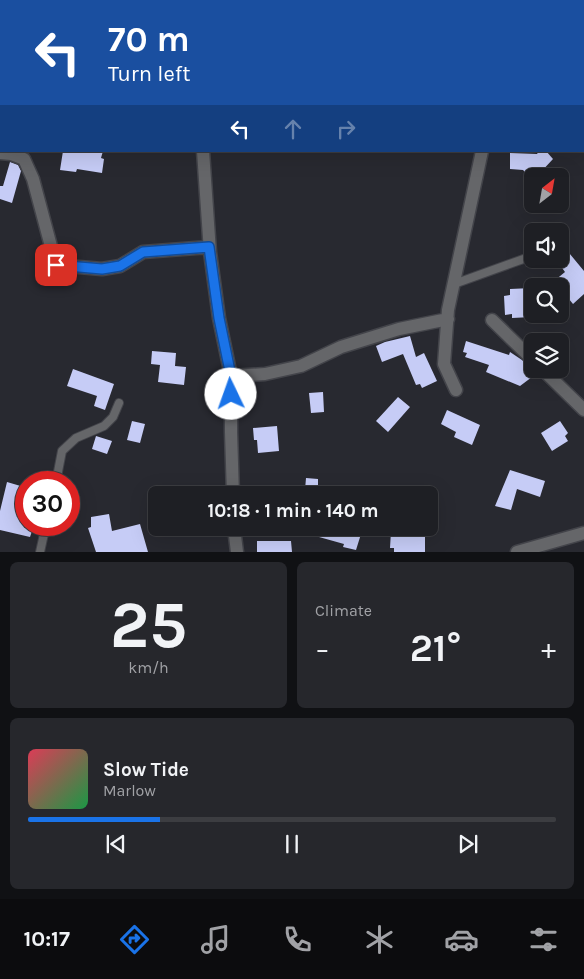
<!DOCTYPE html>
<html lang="en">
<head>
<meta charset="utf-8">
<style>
  :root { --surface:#1e1f24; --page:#26272c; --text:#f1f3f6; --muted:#a1a2a6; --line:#3c3d41; --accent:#1a73e8 }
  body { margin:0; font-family:Karla,sans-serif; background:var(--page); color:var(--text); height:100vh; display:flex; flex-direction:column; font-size:19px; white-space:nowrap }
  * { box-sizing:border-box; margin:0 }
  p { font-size:16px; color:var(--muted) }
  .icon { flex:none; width:28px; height:28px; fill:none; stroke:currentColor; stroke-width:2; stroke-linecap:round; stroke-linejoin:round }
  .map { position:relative; height:552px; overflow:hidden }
  .sheet { display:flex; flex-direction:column; gap:10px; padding:10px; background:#101114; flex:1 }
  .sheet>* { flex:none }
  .hud { position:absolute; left:0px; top:0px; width:585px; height:152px; box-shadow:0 5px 20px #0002,0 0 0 1px var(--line); background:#1a4fa0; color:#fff; overflow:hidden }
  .needle { width:32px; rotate:31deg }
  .tools { position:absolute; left:524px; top:168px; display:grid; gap:10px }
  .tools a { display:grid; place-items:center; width:45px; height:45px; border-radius:8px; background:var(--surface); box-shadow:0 5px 20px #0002,0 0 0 1px var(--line); font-size:25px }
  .speed { position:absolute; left:15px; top:471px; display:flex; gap:10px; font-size:25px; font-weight:700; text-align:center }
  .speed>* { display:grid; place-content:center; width:65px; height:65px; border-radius:50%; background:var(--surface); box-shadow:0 5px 20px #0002,0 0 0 1px var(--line); line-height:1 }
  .speed .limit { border:8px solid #d22; background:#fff; color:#111 }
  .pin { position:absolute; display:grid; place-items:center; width:42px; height:42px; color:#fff; margin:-21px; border-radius:10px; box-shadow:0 2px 8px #0006 }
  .me { position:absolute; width:55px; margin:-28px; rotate:357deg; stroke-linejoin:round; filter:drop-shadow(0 0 4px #0008) }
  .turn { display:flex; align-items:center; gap:18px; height:105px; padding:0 25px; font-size:22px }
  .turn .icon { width:65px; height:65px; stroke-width:2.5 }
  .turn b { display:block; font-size:35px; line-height:42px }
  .lanes { display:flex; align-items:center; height:48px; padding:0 25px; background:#0003; justify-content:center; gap:25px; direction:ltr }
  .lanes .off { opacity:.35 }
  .big { font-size:38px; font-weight:700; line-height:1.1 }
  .sheet .card { flex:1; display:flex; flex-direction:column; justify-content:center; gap:8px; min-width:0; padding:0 18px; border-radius:8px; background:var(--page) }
  .sheet .dial { align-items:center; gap:0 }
  .dial b { font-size:65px; line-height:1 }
  .song { display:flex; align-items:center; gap:15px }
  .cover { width:60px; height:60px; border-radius:8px; background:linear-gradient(135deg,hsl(350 70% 55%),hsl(140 70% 35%)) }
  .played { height:5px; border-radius:2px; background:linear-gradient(90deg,var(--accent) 25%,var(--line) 25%) }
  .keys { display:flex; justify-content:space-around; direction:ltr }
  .heat { display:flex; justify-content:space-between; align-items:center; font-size:28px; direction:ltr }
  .sheet .tiles { flex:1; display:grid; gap:10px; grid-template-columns:1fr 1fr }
  .card:last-child { grid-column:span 2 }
  .trip { position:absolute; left:148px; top:486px; width:290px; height:50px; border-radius:8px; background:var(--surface); box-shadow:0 5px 20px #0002,0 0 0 1px var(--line); font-weight:700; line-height:50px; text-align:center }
  .tabs { display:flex; height:80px; justify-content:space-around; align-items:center; background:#0c0c0e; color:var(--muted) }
  .tabs .icon { width:35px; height:35px }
  .tabs .current { color:var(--accent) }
  .tabs b { font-size:22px; color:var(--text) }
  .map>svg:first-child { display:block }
  .building { fill:#c6ccf6 }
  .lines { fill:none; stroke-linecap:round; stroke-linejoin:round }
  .lane-casing { stroke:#43444a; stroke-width:10 }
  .street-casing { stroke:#43444a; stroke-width:15 }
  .lane { stroke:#656669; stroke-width:8 }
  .street { stroke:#656669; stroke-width:12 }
  .route-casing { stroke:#114b97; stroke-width:12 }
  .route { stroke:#1a73e8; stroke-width:9 }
</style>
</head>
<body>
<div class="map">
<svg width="584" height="552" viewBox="0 0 584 552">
  <rect width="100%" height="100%" fill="#282930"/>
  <!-- building -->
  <path class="building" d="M63,151h40l-2,7 3,1 -2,14 -25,-4 -1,3 -16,-2z
    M539,151h7l7,8 -14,15 -4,-4 -6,6 -6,-6 -13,-1v-16l27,1z
    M10,162l8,3 3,6 -9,32 -12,-4v-13h3z
    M560,242l24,29v23l-11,10 -13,-16v-2h-2l-4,-5 11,-9 -5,-7z
    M532,288v29l-20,1v-4l-7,1 -1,-19 6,-1v-6z
    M410,336l6,21 8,-4 13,28 -15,7 -2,-4 -4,1 -13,-31 -21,8 -6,-16 9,-4z
    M466,341l43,14 1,-3 12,8 14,14 -16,12 -34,-14 3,-7 -24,-8 2,-4 -4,-1z
    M152,351l24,2 -1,13 11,1 -2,18 -26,-3 2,-17 -9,-1z
    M73,369l41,15 -9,26 -11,-4 3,-10 -30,-10z
    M323,392l1,20 -13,1 -2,-20z
    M398,397l12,10 -22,25 -12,-11z
    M447,410l33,15 -8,20 -18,-8 2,-5 -15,-8z
    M132,421l13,3 -5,19 -13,-3z
    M560,421l8,12 -3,3 3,5 -16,10 -11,-18z
    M277,426l2,25 -21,2 -1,-13h-3l-1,-12z
    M96,436l16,5 -5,13 -15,-5z
    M510,470l35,11 -5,16 -23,-8 -6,21 -16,-4z
    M306,478l12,1v11h-13z
    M7,482l17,5 -6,21h3l-2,7 7,2v8h8l-4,12 -30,-7v-19z
    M109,514l3,17 28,-7 8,28h-52l-8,-24 3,-1v-10z
    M321,528h16l24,6 -5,16 -13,-3 1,-3 -25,-7z
    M392,528h33v24h-31v-4h-4l1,-17 1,-1z
    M257,541h34l1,11h-35z"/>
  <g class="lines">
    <defs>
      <path id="lane" d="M213,1v-1
        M340,1v-1
        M421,1l2,-1
        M454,284l75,-27
        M56,482l6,-31 14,-13 28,-12 9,-9 6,-14
        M40,552l6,-27"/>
      <path id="street" d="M112,0l2,1
        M517,1l1,-1
        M203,151l7,101 9,66 12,58v56l2,63
        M0,153l11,1 13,5 9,20 23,86 46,4 18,-3 23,-14 66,-5
        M492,320l40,39
        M542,369l42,41
        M231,376l34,-2 36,-8 40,-19 58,-18 49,-10
        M456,390l-12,-26 4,-54 34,-159
        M234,528l3,24
        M517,552l67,-19"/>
    </defs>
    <!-- lane casing -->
    <use href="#lane" class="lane-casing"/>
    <!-- street casing -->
    <use href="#street" class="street-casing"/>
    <!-- lane -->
    <use href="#lane" class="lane"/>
    <!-- street -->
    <use href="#street" class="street"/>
  </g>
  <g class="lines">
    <defs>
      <path id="route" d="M56,265l46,4 18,-3 23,-14 66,-5 10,71 12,58v18"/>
    </defs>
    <!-- route casing -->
    <use href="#route" class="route-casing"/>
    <!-- route -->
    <use href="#route" class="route"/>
  </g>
</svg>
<div class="tools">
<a><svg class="needle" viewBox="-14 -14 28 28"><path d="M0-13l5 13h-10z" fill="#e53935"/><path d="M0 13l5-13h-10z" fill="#a1a2a6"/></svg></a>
<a><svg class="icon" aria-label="sound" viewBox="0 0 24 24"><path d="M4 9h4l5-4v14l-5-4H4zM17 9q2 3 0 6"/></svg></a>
<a><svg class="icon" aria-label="search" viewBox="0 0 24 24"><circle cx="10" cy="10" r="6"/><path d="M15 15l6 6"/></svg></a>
<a><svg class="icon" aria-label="layers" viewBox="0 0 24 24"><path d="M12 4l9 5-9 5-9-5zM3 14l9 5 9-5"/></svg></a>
</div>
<div class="speed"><div class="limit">30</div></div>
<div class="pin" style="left:56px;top:265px;background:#d93025"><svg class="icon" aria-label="arrive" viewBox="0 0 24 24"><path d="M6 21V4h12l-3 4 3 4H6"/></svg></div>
<svg class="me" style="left:231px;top:394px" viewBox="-20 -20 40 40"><circle r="19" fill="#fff"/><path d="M0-13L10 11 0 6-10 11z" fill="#1a73e8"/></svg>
<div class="trip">10:18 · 1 min · 140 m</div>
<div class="hud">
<div class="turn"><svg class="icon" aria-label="left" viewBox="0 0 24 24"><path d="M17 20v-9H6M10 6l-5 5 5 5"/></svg><div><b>70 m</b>Turn left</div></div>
<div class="lanes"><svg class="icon" aria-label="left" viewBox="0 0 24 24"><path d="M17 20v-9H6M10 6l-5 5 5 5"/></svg><svg class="icon off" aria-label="ahead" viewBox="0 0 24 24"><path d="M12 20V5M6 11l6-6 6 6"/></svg><svg class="icon off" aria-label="right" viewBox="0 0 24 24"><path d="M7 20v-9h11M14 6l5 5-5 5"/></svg></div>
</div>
</div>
<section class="sheet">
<div class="tiles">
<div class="card dial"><b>25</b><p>km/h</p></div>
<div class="card"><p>Climate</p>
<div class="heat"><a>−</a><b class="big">21°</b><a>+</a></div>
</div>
<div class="card">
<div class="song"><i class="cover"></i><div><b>Slow Tide</b><p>Marlow</p></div></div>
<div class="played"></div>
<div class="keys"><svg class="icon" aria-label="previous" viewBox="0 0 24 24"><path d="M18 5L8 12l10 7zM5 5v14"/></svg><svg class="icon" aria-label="pause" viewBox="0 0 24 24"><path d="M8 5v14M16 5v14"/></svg><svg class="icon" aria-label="next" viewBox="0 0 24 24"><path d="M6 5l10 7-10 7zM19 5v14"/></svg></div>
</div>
</div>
</section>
<nav class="tabs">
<b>10:17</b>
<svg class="icon current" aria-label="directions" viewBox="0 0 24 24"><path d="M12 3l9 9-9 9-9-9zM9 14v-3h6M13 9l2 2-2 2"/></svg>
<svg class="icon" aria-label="music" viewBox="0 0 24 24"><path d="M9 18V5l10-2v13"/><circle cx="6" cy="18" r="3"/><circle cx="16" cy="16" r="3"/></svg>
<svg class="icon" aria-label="phone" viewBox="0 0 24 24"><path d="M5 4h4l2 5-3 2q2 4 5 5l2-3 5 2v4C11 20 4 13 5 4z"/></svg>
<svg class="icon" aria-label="climate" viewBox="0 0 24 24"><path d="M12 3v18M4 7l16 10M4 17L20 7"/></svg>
<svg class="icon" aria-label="car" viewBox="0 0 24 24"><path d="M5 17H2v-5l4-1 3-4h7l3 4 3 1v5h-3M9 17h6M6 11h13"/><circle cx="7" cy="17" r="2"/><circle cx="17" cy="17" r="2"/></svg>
<svg class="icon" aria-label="filters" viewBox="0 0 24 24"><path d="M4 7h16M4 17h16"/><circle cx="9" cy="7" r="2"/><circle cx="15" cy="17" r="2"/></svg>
</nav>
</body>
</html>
